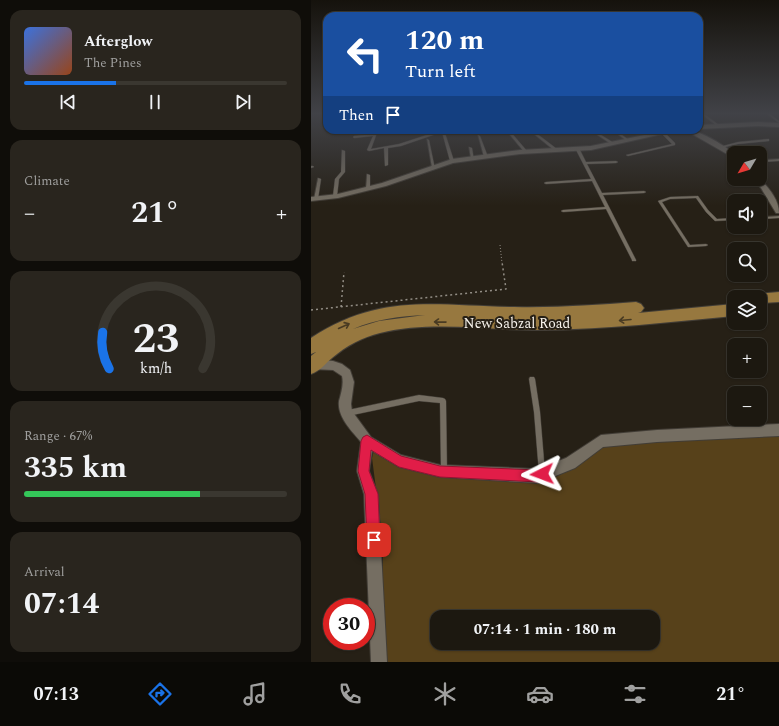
<!DOCTYPE html>
<html lang="en">
<head>
<meta charset="utf-8">
<style>
  :root { --surface:#1c1810; --page:#29251e; --text:#f1f3f6; --muted:#a0a09f; --line:#3a3730; --accent:#1a73e8 }
  body { margin:0; font-family:Spectral,serif; background:var(--page); color:var(--text); height:100vh; display:flex; flex-direction:column; font-size:15px; white-space:nowrap }
  * { box-sizing:border-box; margin:0 }
  p { font-size:13px; color:var(--muted) }
  .icon { flex:none; width:22px; height:22px; fill:none; stroke:currentColor; stroke-width:2; stroke-linecap:round; stroke-linejoin:round }
  .map { position:relative; flex:1; overflow:hidden }
  .details { display:flex; flex-direction:column; gap:10px; padding:10px; background:#0f0d09; width:311px }
  .details>* { flex:none }
  .guide { position:absolute; left:12px; top:12px; width:380px; height:122px; border-radius:12px; box-shadow:0 1px 3px #0004,0 0 0 1px var(--line); background:#1a4fa0; color:#fff; overflow:hidden }
  .needle { width:26px; rotate:232deg }
  .buttons { position:absolute; left:416px; top:146px; display:grid; gap:8px }
  .buttons a { display:grid; place-items:center; width:40px; height:40px; border-radius:8px; background:var(--surface); box-shadow:0 1px 3px #0004,0 0 0 1px var(--line); font-size:20px }
  .speed { position:absolute; left:12px; top:598px; display:flex; gap:8px; font-size:20px; font-weight:700; text-align:center }
  .speed>* { display:grid; place-content:center; width:52px; height:52px; border-radius:50%; background:var(--surface); box-shadow:0 1px 3px #0004,0 0 0 1px var(--line); line-height:1 }
  .speed .limit { border:6px solid #d22; background:#fff; color:#111 }
  .pin { position:absolute; display:grid; place-items:center; width:34px; height:34px; color:#fff; margin:-17px; border-radius:8px; box-shadow:0 2px 6px #0006 }
  .me { position:absolute; width:44px; margin:-22px; rotate:267deg; stroke-linejoin:round; filter:drop-shadow(0 0 3px #0008) }
  .turn { display:flex; align-items:center; gap:14px; height:84px; padding:0 16px; font-size:18px }
  .turn .icon { width:52px; height:52px; stroke-width:2.5 }
  .turn b { display:block; font-size:28px; line-height:34px }
  .then { display:flex; align-items:center; height:38px; padding:0 16px; background:#0003; gap:8px; font-size:15px }
  .big { font-size:30px; font-weight:700; line-height:1.1 }
  .details .widget { flex:1; display:flex; flex-direction:column; justify-content:center; gap:6px; min-width:0; padding:0 14px; border-radius:12px; background:var(--page) }
  .details .dial { align-items:center; gap:0 }
  .dial svg { height:104px; overflow:visible; fill:none; stroke:var(--line); stroke-width:7; stroke-linecap:round; text-anchor:middle }
  .dial text { fill:var(--text); stroke:none }
  .song { display:flex; align-items:center; gap:12px }
  .cover { width:48px; height:48px; border-radius:6px; background:linear-gradient(135deg,hsl(220 70% 55%),hsl(20 70% 35%)) }
  .played { height:4px; border-radius:2px; background:linear-gradient(90deg,var(--accent) 35%,var(--line) 35%) }
  .keys { display:flex; justify-content:space-around; direction:ltr }
  .heat { display:flex; justify-content:space-between; align-items:center; font-size:22px; direction:ltr }
  .charge { height:6px; border-radius:3px; background:linear-gradient(90deg,#34c759 67%,var(--line) 0) }
  .trip { position:absolute; left:119px; top:610px; width:230px; height:40px; border-radius:12px; background:var(--surface); box-shadow:0 1px 3px #0004,0 0 0 1px var(--line); font-weight:700; line-height:40px; text-align:center }
  .tab-bar { display:flex; height:64px; justify-content:space-around; align-items:center; background:#0b0a06; color:var(--muted) }
  .tab-bar .icon { width:28px; height:28px }
  .tab-bar .active { color:var(--accent) }
  .tab-bar b { font-size:18px; color:var(--text) }
  main { display:flex; flex:1; min-height:0 }
  .map>svg:first-child { display:block }
  .green { fill:#57411a; fill-rule:evenodd }
  .lines { fill:none; stroke-linecap:round; stroke-linejoin:round }
  .lane-casing { stroke:#423d36; stroke-width:1 }
  .street-casing { stroke:#423d36; stroke-width:2 }
  .primary-casing { stroke:#423d36; stroke-width:2 }
  .path-far1 { stroke:#928d85; stroke-width:1; stroke-dasharray:1 2; stroke-linecap:butt }
  .path { stroke:#928d85; stroke-width:1.5; stroke-dasharray:2 3; stroke-linecap:butt }
  .lane { fill:#756e62; fill-rule:evenodd }
  .street { fill:#756e62; fill-rule:evenodd }
  .primary { fill:#97783f; fill-rule:evenodd }
  .oneway { stroke:#483a22 }
  .route { fill:#e11d48; stroke:#92132f }
  .labels { text-anchor:middle; dominant-baseline:central; stroke-width:4; stroke-linejoin:round; paint-order:stroke }
  .street-label { font-size:14px; fill:#f7f3ec; stroke:#262016 }
</style>
</head>
<body>
<main>
<section class="details">
<div class="widget">
<div class="song"><i class="cover"></i><div><b>Afterglow</b><p>The Pines</p></div></div>
<div class="played"></div>
<div class="keys"><svg class="icon" aria-label="previous" viewBox="0 0 24 24"><path d="M18 5L8 12l10 7zM5 5v14"/></svg><svg class="icon" aria-label="pause" viewBox="0 0 24 24"><path d="M8 5v14M16 5v14"/></svg><svg class="icon" aria-label="next" viewBox="0 0 24 24"><path d="M6 5l10 7-10 7zM19 5v14"/></svg></div>
</div>
<div class="widget"><p>Climate</p>
<div class="heat"><a>−</a><b class="big">21°</b><a>+</a></div>
</div>
<div class="widget dial"><svg viewBox="0 0 100 80">
<path d="M14 69A42 42 0 1 1 86 69"/>
<path d="M14 69A42 42 0 0 1 9 41" stroke="#1a73e8"/>
<text x="50" y="56" font-size="32" font-weight="700">23</text>
<text x="50" y="72" font-size="11">km/h</text>
</svg></div>
<div class="widget"><p>Range · 67%</p><b class="big">335 km</b><div class="charge"></div></div>
<div class="widget"><p>Arrival</p><b class="big">07:14</b></div>
</section>
<div class="map">
<svg width="468" height="662" viewBox="0 0 468 662">
  <rect width="100%" height="100%" fill="#262016"/>
  <!-- green -->
  <path class="green" d="M468,434v228h-396v-120l-11,-84 2,-8 20,14 130,17 21,1 30,-15 32,-24zM126,617h216v26h-216z"/>
  <g class="lines">
    <defs>
      <path id="lane" d="M389,113h3l16,12 -2,1z
        M455,113h3l10,8v2z
        M65,130h2l-7,19 28,-5 43,-14h2l10,31 -2,1 -2,-1 -8,-29 -41,14 -13,2v17l-3,1 -1,-18 -15,3 -2,-1 6,-14 -19,2 -1,-1 1,-1 20,-2z
        M195,130h3l18,21v2h-2z
        M218,130h3l25,19v2h-2z
        M279,130h3l21,13 -3,1z
        M301,130h3l14,10 -2,1z
        M337,130h3l5,4 -2,1z
        M351,132h2l11,11v2l-47,11 -2,-1 46,-11 -10,-10z
        M167,135l2,1 8,21 -1,1 -3,-1z
        M116,139l2,1 6,29 -3,-1z
        M457,139h1v2l-31,3 -17,4 -2,-1 19,-5z
        M158,147l3,1 2,12 -3,-1z
        M265,147l3,1 7,14 30,-1 2,1 -2,1 -29,1 15,29 42,-2 2,1 -2,1 -41,2 33,65v1h-4v-1l-26,-51 -43,3 -2,-1 2,-1 42,-3 -13,-26 -46,3 -2,-1 2,-1 45,-3 -16,-31z
        M31,150l3,1v21l-6,7 -2,17 -2,1 -2,-1 2,-17 6,-7z
        M468,159v2l-19,1v-2z
        M0,166h2l1,1 -3,1z
        M56,174l3,1v13l-2,1 -2,-1z
        M7,178l3,1 -3,20 -2,1 -2,-1z
        M386,196h1l10,14 9,9 17,-1v2l-19,1 -9,-9 -10,-14 -26,1 -8,3 28,43 16,-1 2,1 -2,1 -17,1h-1l-30,-46 12,-4z
        M468,216v2l-19,1v-2z
        M219,377h4l1,2 5,33 5,61 -1,2 -2,1 -2,-1 -1,-2 -5,-61 -5,-33z
        M108,395l24,3 2,1 1,2 1,70 -1,2 -2,1 -2,-1 -1,-2 -1,-68 -21,-2 -71,15 -2,-1 -1,-2 1,-2 2,-1z"/>
      <path id="street" d="M447,122l21,1v4l-21,-1 -59,3v-4z
        M358,130h11l-89,20 -71,4 -67,9 -67,23 -48,12 -27,3v-4l27,-3 44,-11 70,-24 68,-9 71,-4z
        M374,130c16,0 36,14 49,23v5z
        M442,179h7c9,9 19,21 19,34h-3l-15,-25z
        M0,359l22,2 9,3 8,6 4,12 -3,22 1,7 19,26 30,18 39,10 98,4 28,-11 35,-23 56,-5 122,-6v12l-122,6 -54,5 -28,21 -37,15 -98,-6 -41,-10 -27,-16 -3,20 9,23 9,168h-16l-7,-168 -7,-23 4,-29c-9,-11 -24,-25 -22,-41 2,-8 5,-16 3,-25l-9,-6 -22,-1z"/>
      <path id="primary" d="M468,292v10l-19,1v-6h-7l2,-3z
        M325,302l5,2 3,4 -3,4 -3,1 96,-9v12c-63,6 -127,13 -190,14 -54,1 -111,-10 -164,3 -17,4 -34,13 -48,25 -7,6 -12,13 -21,16v-18l5,-4 -5,2v-16c70,-46 125,-32 203,-31 41,1 82,-2 122,-5zM114,315l-46,6 -26,8c23,-10 47,-13 72,-14z"/>
    </defs>
    <!-- lane casing -->
    <use href="#lane" class="lane-casing"/>
    <!-- street casing -->
    <use href="#street" class="street-casing"/>
    <!-- primary casing -->
    <use href="#primary" class="primary-casing"/>
    <!-- path-far1 -->
    <path class="path-far1" d="M189,245l2,18"/>
    <!-- path -->
    <path class="path" d="M30,307l3,-35
      M0,310l195,-21 -4,-27"/>
    <!-- lane -->
    <use href="#lane" class="lane"/>
    <!-- street -->
    <use href="#street" class="street"/>
    <!-- primary -->
    <use href="#primary" class="primary"/>
  </g>
  <!-- one-way arrows -->
  <defs><path id="oneway-shaft" d="M-6 0H5M1.5-3L5.5 0L1.5 3" fill="none" stroke-width="1.6" stroke-linecap="round" stroke-linejoin="round"/></defs>
  <g class="oneway">
    <use href="#oneway-shaft" transform="translate(314 320) rotate(175)"/>
    <use href="#oneway-shaft" transform="translate(129 322) rotate(-179)"/>
    <use href="#oneway-shaft" transform="translate(33 326) rotate(-24)"/>
  </g>
  <!-- sky -->
  <linearGradient id="sky" x2="0" y2="1"><stop stop-color="#15120c"/><stop offset="0.55" stop-color="#414247"/><stop offset="1" stop-color="#414247" stop-opacity="0"/></linearGradient>
  <rect width="468" height="206" fill="url(#sky)"/>
  <!-- route -->
  <path class="route" d="M56,435l34,21 39,10 98,4 4,-2 4,2 2,4 -2,5 -8,3 -98,-5 -41,-10 -28,-17 -2,21 9,23 2,46 -2,5 -4,2 -5,-2 -2,-5 -2,-46 -7,-23 3,-30 2,-4z"/>
  <g class="labels">
    <!-- street labels -->
    <g class="street-label">
      <text x="206" y="323">New Sabzal Road</text>
    </g>
  </g>
</svg>
<div class="buttons">
<a><svg class="needle" viewBox="-14 -14 28 28"><path d="M0-13l5 13h-10z" fill="#e53935"/><path d="M0 13l5-13h-10z" fill="#a0a09f"/></svg></a>
<a><svg class="icon" aria-label="sound" viewBox="0 0 24 24"><path d="M4 9h4l5-4v14l-5-4H4zM17 9q2 3 0 6"/></svg></a>
<a><svg class="icon" aria-label="search" viewBox="0 0 24 24"><circle cx="10" cy="10" r="6"/><path d="M15 15l6 6"/></svg></a>
<a><svg class="icon" aria-label="layers" viewBox="0 0 24 24"><path d="M12 4l9 5-9 5-9-5zM3 14l9 5 9-5"/></svg></a>
<a>+</a>
<a>−</a>
</div>
<div class="speed"><div class="limit">30</div></div>
<div class="pin" style="left:63px;top:540px;background:#d93025"><svg class="icon" aria-label="arrive" viewBox="0 0 24 24"><path d="M6 21V4h12l-3 4 3 4H6"/></svg></div>
<svg class="me" style="left:231px;top:474px" viewBox="-20 -20 40 40"><path d="M0-17L14 15 0 8-14 15z" fill="#e11d48" stroke="#fff" stroke-width="4"/></svg>
<div class="trip">07:14 · 1 min · 180 m</div>
<div class="guide">
<div class="turn"><svg class="icon" aria-label="left" viewBox="0 0 24 24"><path d="M17 20v-9H6M10 6l-5 5 5 5"/></svg><div><b>120 m</b>Turn left</div></div>
<div class="then">Then<svg class="icon" aria-label="arrive" viewBox="0 0 24 24"><path d="M6 21V4h12l-3 4 3 4H6"/></svg></div>
</div>
</div>
</main>
<nav class="tab-bar">
<b>07:13</b>
<svg class="icon active" aria-label="directions" viewBox="0 0 24 24"><path d="M12 3l9 9-9 9-9-9zM9 14v-3h6M13 9l2 2-2 2"/></svg>
<svg class="icon" aria-label="music" viewBox="0 0 24 24"><path d="M9 18V5l10-2v13"/><circle cx="6" cy="18" r="3"/><circle cx="16" cy="16" r="3"/></svg>
<svg class="icon" aria-label="phone" viewBox="0 0 24 24"><path d="M5 4h4l2 5-3 2q2 4 5 5l2-3 5 2v4C11 20 4 13 5 4z"/></svg>
<svg class="icon" aria-label="climate" viewBox="0 0 24 24"><path d="M12 3v18M4 7l16 10M4 17L20 7"/></svg>
<svg class="icon" aria-label="car" viewBox="0 0 24 24"><path d="M5 17H2v-5l4-1 3-4h7l3 4 3 1v5h-3M9 17h6M6 11h13"/><circle cx="7" cy="17" r="2"/><circle cx="17" cy="17" r="2"/></svg>
<svg class="icon" aria-label="filters" viewBox="0 0 24 24"><path d="M4 7h16M4 17h16"/><circle cx="9" cy="7" r="2"/><circle cx="15" cy="17" r="2"/></svg>
<b>21°</b>
</nav>
</body>
</html>
